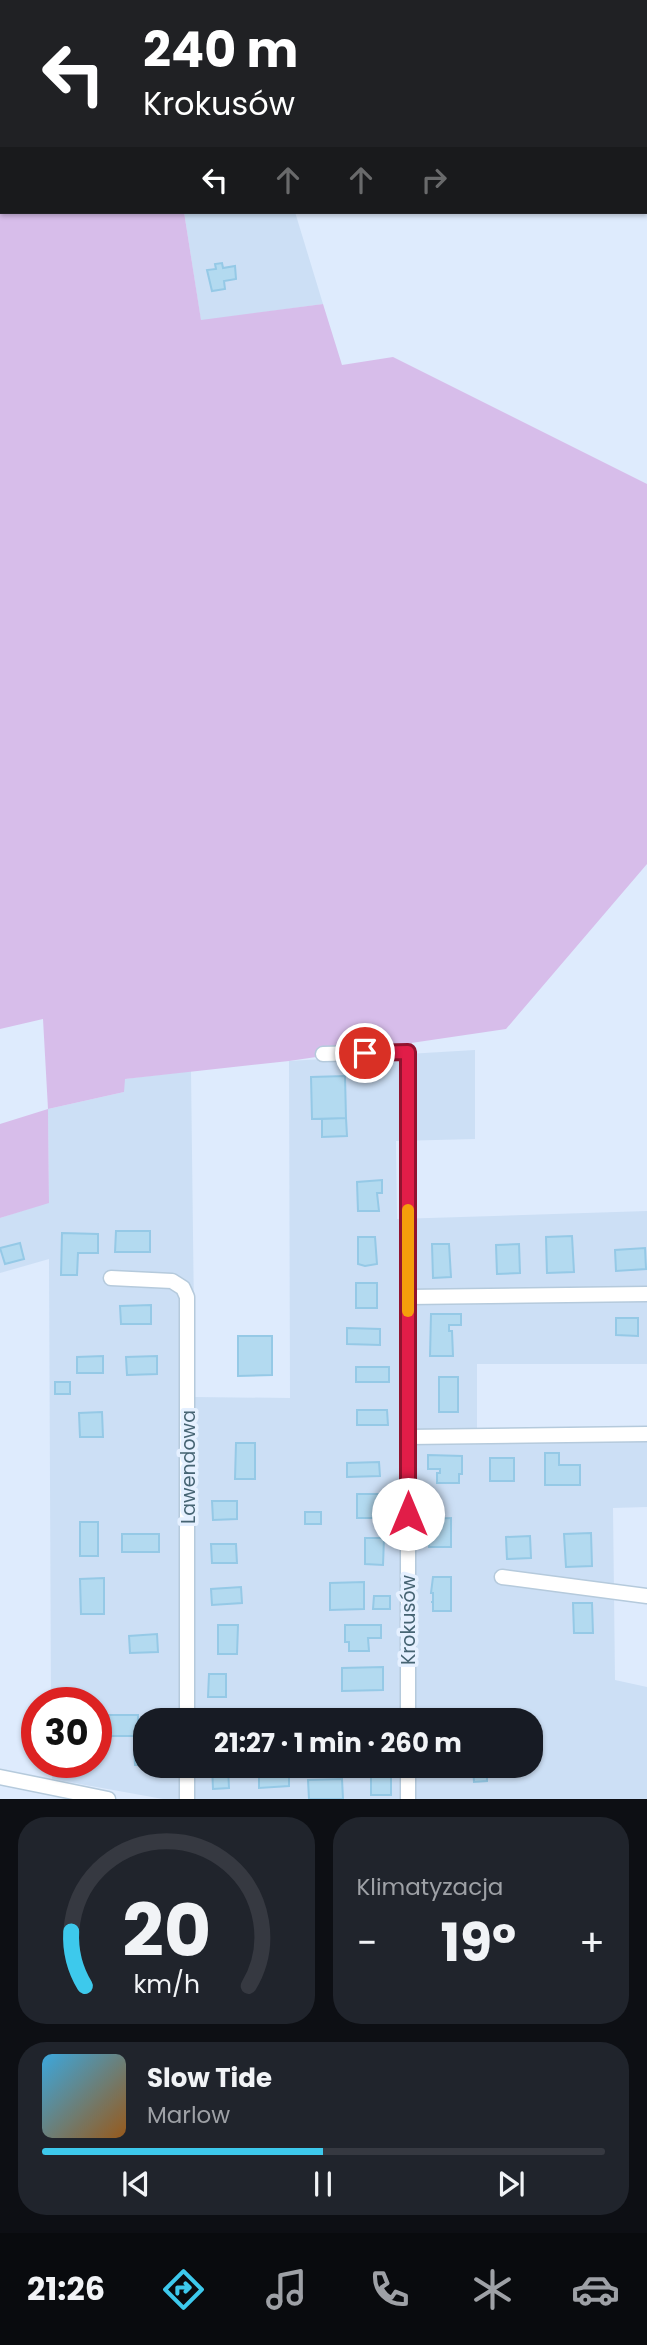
<!DOCTYPE html>
<html lang="pl">
<head>
<meta charset="utf-8">
<style>
  :root { --surface:#171b24; --page:#20242c; --text:#f1f3f6; --muted:#9ea1a6; --line:#363941; --accent:#3dc9ec }
  body { margin:0; font-family:Poppins,sans-serif; background:var(--page); color:var(--text); height:100vh; display:flex; flex-direction:column; font-size:26px; white-space:nowrap }
  * { box-sizing:border-box; margin:0 }
  p { font-size:23px; color:var(--muted) }
  .icon { flex:none; width:38px; height:38px; fill:none; stroke:currentColor; stroke-width:2; stroke-linecap:round; stroke-linejoin:round }
  .map { position:relative; height:1799px; overflow:hidden }
  .panel { display:flex; flex-direction:column; gap:18px; padding:18px; background:#0d0f14; flex:1 }
  .panel>* { flex:none }
  .top-card { position:absolute; left:0px; top:0px; width:648px; height:214px; box-shadow:0 2px 5px #0004; background:#202124; color:#fff; overflow:hidden }
  .speed { position:absolute; left:21px; top:1687px; display:flex; gap:14px; font-size:35px; font-weight:700; text-align:center }
  .speed>* { display:grid; place-content:center; width:91px; height:91px; border-radius:50%; background:var(--surface); box-shadow:0 2px 5px #0004; line-height:1 }
  .speed .limit { border:10px solid #d22; background:#fff; color:#111 }
  .pin { position:absolute; display:grid; place-items:center; width:60px; height:60px; color:#fff; margin:-30px; border:4px solid #fff; border-radius:50%; box-shadow:0 2px 7px #0007 }
  .me { position:absolute; width:77px; margin:-38px; rotate:0deg; stroke-linejoin:round; filter:drop-shadow(0 0 5px #0008) }
  .turn { display:flex; align-items:center; gap:24px; height:147px; padding:0 28px; font-size:32px }
  .turn .icon { width:91px; height:91px; stroke-width:2.5 }
  .turn b { display:block; font-size:49px; line-height:60px }
  .lanes { display:flex; align-items:center; height:66px; padding:0 28px; background:#0003; justify-content:center; gap:35px; direction:ltr }
  .lanes .off { opacity:.35 }
  .big { font-size:52px; font-weight:700; line-height:1.1 }
  .panel .tile { flex:1; display:flex; flex-direction:column; justify-content:center; gap:10px; min-width:0; padding:0 24px; border-radius:28px; background:var(--page) }
  .panel .dial { align-items:center; gap:0 }
  .dial svg { height:182px; overflow:visible; fill:none; stroke:var(--line); stroke-width:7; stroke-linecap:round; text-anchor:middle }
  .dial text { fill:var(--text); stroke:none }
  .song { display:flex; align-items:center; gap:21px }
  .cover { width:84px; height:84px; border-radius:10px; background:linear-gradient(135deg,hsl(200 70% 55%),hsl(30 70% 35%)) }
  .played { height:7px; border-radius:4px; background:linear-gradient(90deg,var(--accent) 50%,var(--line) 50%) }
  .keys { display:flex; justify-content:space-around; direction:ltr }
  .heat { display:flex; justify-content:space-between; align-items:center; font-size:38px; direction:ltr }
  .panel .tiles { flex:1; display:grid; gap:18px; grid-template-columns:1fr 1fr }
  .tile:last-child { grid-column:span 2 }
  .trip { position:absolute; left:133px; top:1708px; width:410px; height:70px; border-radius:28px; background:var(--surface); box-shadow:0 2px 5px #0004; font-weight:700; line-height:70px; text-align:center }
  .tab-bar { display:flex; height:112px; justify-content:space-around; align-items:center; background:#090b0e; color:var(--muted) }
  .tab-bar .icon { width:49px; height:49px }
  .tab-bar .active { color:var(--accent) }
  .tab-bar b { font-size:32px; color:var(--text) }
  .map>svg:first-child { display:block }
  .residential { fill:#ccdff5; fill-rule:evenodd }
  .green { fill:#d7bdea }
  .building { fill:#b3daf0; stroke:#95c9e6; stroke-width:2 }
  .lines { fill:none; stroke-linecap:round; stroke-linejoin:round }
  .minor-casing { stroke:#b5cadc; stroke-width:17 }
  .minor { stroke:#fff; stroke-width:14 }
  .route-casing { stroke:#92132f; stroke-width:18 }
  .route { stroke:#e11d48; stroke-width:12 }
  .slow { stroke:#f59e0b; stroke-width:12 }
  .labels { text-anchor:middle; dominant-baseline:central; stroke-width:7; stroke-linejoin:round; paint-order:stroke }
  .street-label { font-size:19px; fill:#466473; stroke:#e5f0ff }
</style>
</head>
<body>
<div class="map">
<svg width="647" height="1799" viewBox="0 0 647 1799">
  <rect width="100%" height="100%" fill="#deebfd"/>
  <!-- residential -->
  <path class="residential" d="M184,212h111l28,92 -122,17z
    M475,1050v89l-79,2 1,78 250,-8v153h-170v79l170,-2v66l-34,1 2,172 32,7v112h-484l-111,-20v-17h44v-59h-45l-2,-444 -49,14v-55l49,-16 -1,-93 76,-17v-13l67,-8 4,326 95,1 -1,-337zM145,1720h385v46h-385z"/>
  <!-- green -->
  <path class="green" d="M0,0l230,2h-228v210h182l17,108 122,-16 19,61 51,-8 254,127v380l-141,165 -217,32 -164,18 -1,13 -76,17 1,94 -49,15v-94l48,-15 -5,-90 -43,10z"/>
  <!-- building -->
  <path class="building" d="M222,263l1,5 12,-2 1,13 -12,2 1,8 -13,2 -5,-21 9,-1 -1,-5z
    M345,1076l1,42 -34,1 -1,-42z
    M346,1118l1,18 -25,1v-18z
    M382,1180v13h-5l2,18h-21l-1,-29z
    M116,1231h34v21h-35z
    M62,1233l36,1v19h-20l-1,22h-16z
    M572,1236l2,36 -27,1 -1,-36z
    M358,1237h17l2,27 -12,2 -7,-2z
    M20,1243l4,16 -19,5 -5,-16z
    M432,1244h17l2,33 -18,1z
    M519,1244l1,29 -23,1 -1,-29z
    M645,1248l1,21 -30,2 -1,-21z
    M356,1283h21v25h-21z
    M151,1305v19h-30l-1,-18z
    M431,1314h30v11h-12v6h3l1,25h-23z
    M616,1318h22v18l-22,-1z
    M347,1328l33,1v16l-33,-1z
    M238,1336h34v39l-34,1z
    M103,1356v17h-26v-16z
    M157,1356v18l-30,1 -1,-18z
    M356,1367h33v15h-33z
    M439,1377h19v35h-19z
    M55,1382h15v12h-15z
    M357,1410h30l1,15h-31z
    M102,1412l1,25h-23l-1,-24z
    M236,1443h19v36h-20z
    M545,1453h14v12h21v20h-35z
    M428,1455l34,1v18h-3v9h-22v-10h3v-4h-12z
    M490,1458h24v23h-24z
    M379,1462l1,14 -33,1v-14z
    M357,1494h26l-1,24h-25z
    M212,1501h25v18l-24,1z
    M305,1512h16v12h-16z
    M451,1518v29h-22v-28z
    M80,1522h18v34h-18z
    M591,1533l1,33 -26,1 -2,-33z
    M122,1534h37v18h-37z
    M530,1536l1,22 -24,1 -1,-22z
    M365,1538h19l-1,27 -18,-1z
    M211,1544h25l1,19h-25z
    M433,1577h18v34h-18v-9h-2h2v-9h-2z
    M104,1578v36h-23l-1,-35z
    M364,1582v27l-34,1v-27z
    M241,1587l1,16 -30,2 -1,-16z
    M374,1596h16v13h-17z
    M573,1603h19l1,30h-19z
    M218,1625h20l-1,29h-19z
    M345,1625h36v13h-13l1,13h-20v-9h-4z
    M157,1634l1,18 -28,1 -1,-17z
    M383,1667v23l-41,1v-23z
    M209,1674h17v23h-18z
    M109,1715h29v21h-29z
    M134,1744h11v21h-10z
    M212,1766h16l1,22 -16,1z
    M371,1766h20v29h-20z
    M473,1766h14v15l-13,1z
    M289,1768v18l-30,2v-19z
    M342,1779l1,20h-34l-1,-19z"/>
  <g class="lines">
    <defs>
      <path id="minor" d="M323,1054l85,-2v668
        M111,1278l61,3 11,7 4,9v423
        M408,1297l239,-3
        M408,1437l239,-3
        M502,1577l145,19
        M0,1777l108,22
        M187,1799v-33
        M408,1799v-33"/>
    </defs>
    <!-- minor casing -->
    <use href="#minor" class="minor-casing"/>
    <!-- minor -->
    <use href="#minor" class="minor"/>
  </g>
  <g class="lines">
    <defs>
      <path id="route" d="M365,1053l43,-1v462"/>
    </defs>
    <!-- route casing -->
    <use href="#route" class="route-casing"/>
    <!-- route -->
    <use href="#route" class="route"/>
    <!-- slow -->
    <path class="slow" d="M408,1210v101"/>
  </g>
  <g class="labels">
    <!-- street labels -->
    <g class="street-label">
      <text transform="translate(188 1467) rotate(-90)">Lawendowa</text>
      <text transform="translate(408 1620) rotate(-90)">Krokusów</text>
    </g>
  </g>
</svg>
<div class="speed"><div class="limit">30</div></div>
<div class="pin" style="left:365px;top:1053px;background:#d93025"><svg class="icon" aria-label="arrive" viewBox="0 0 24 24"><path d="M6 21V4h12l-3 4 3 4H6"/></svg></div>
<svg class="me" style="left:408px;top:1514px" viewBox="-20 -20 40 40"><circle r="19" fill="#fff"/><path d="M0-13L10 11 0 6-10 11z" fill="#e11d48"/></svg>
<div class="trip">21:27 · 1 min · 260 m</div>
<div class="top-card">
<div class="turn"><svg class="icon" aria-label="left" viewBox="0 0 24 24"><path d="M17 20v-9H6M10 6l-5 5 5 5"/></svg><div><b>240 m</b>Krokusów</div></div>
<div class="lanes"><svg class="icon" aria-label="left" viewBox="0 0 24 24"><path d="M17 20v-9H6M10 6l-5 5 5 5"/></svg><svg class="icon off" aria-label="ahead" viewBox="0 0 24 24"><path d="M12 20V5M6 11l6-6 6 6"/></svg><svg class="icon off" aria-label="ahead" viewBox="0 0 24 24"><path d="M12 20V5M6 11l6-6 6 6"/></svg><svg class="icon off" aria-label="right" viewBox="0 0 24 24"><path d="M7 20v-9h11M14 6l5 5-5 5"/></svg></div>
</div>
</div>
<section class="panel">
<div class="tiles">
<div class="tile dial"><svg viewBox="0 0 100 80">
<path d="M14 69A42 42 0 1 1 86 69"/>
<path d="M14 69A42 42 0 0 1 8 45" stroke="#3dc9ec"/>
<text x="50" y="56" font-size="32" font-weight="700">20</text>
<text x="50" y="72" font-size="11">km/h</text>
</svg></div>
<div class="tile"><p>Klimatyzacja</p>
<div class="heat"><a>−</a><b class="big">19°</b><a>+</a></div>
</div>
<div class="tile">
<div class="song"><i class="cover"></i><div><b>Slow Tide</b><p>Marlow</p></div></div>
<div class="played"></div>
<div class="keys"><svg class="icon" aria-label="previous" viewBox="0 0 24 24"><path d="M18 5L8 12l10 7zM5 5v14"/></svg><svg class="icon" aria-label="pause" viewBox="0 0 24 24"><path d="M8 5v14M16 5v14"/></svg><svg class="icon" aria-label="next" viewBox="0 0 24 24"><path d="M6 5l10 7-10 7zM19 5v14"/></svg></div>
</div>
</div>
</section>
<nav class="tab-bar">
<b>21:26</b>
<svg class="icon active" aria-label="directions" viewBox="0 0 24 24"><path d="M12 3l9 9-9 9-9-9zM9 14v-3h6M13 9l2 2-2 2"/></svg>
<svg class="icon" aria-label="music" viewBox="0 0 24 24"><path d="M9 18V5l10-2v13"/><circle cx="6" cy="18" r="3"/><circle cx="16" cy="16" r="3"/></svg>
<svg class="icon" aria-label="phone" viewBox="0 0 24 24"><path d="M5 4h4l2 5-3 2q2 4 5 5l2-3 5 2v4C11 20 4 13 5 4z"/></svg>
<svg class="icon" aria-label="climate" viewBox="0 0 24 24"><path d="M12 3v18M4 7l16 10M4 17L20 7"/></svg>
<svg class="icon" aria-label="car" viewBox="0 0 24 24"><path d="M5 17H2v-5l4-1 3-4h7l3 4 3 1v5h-3M9 17h6M6 11h13"/><circle cx="7" cy="17" r="2"/><circle cx="17" cy="17" r="2"/></svg>
</nav>
</body>
</html>
